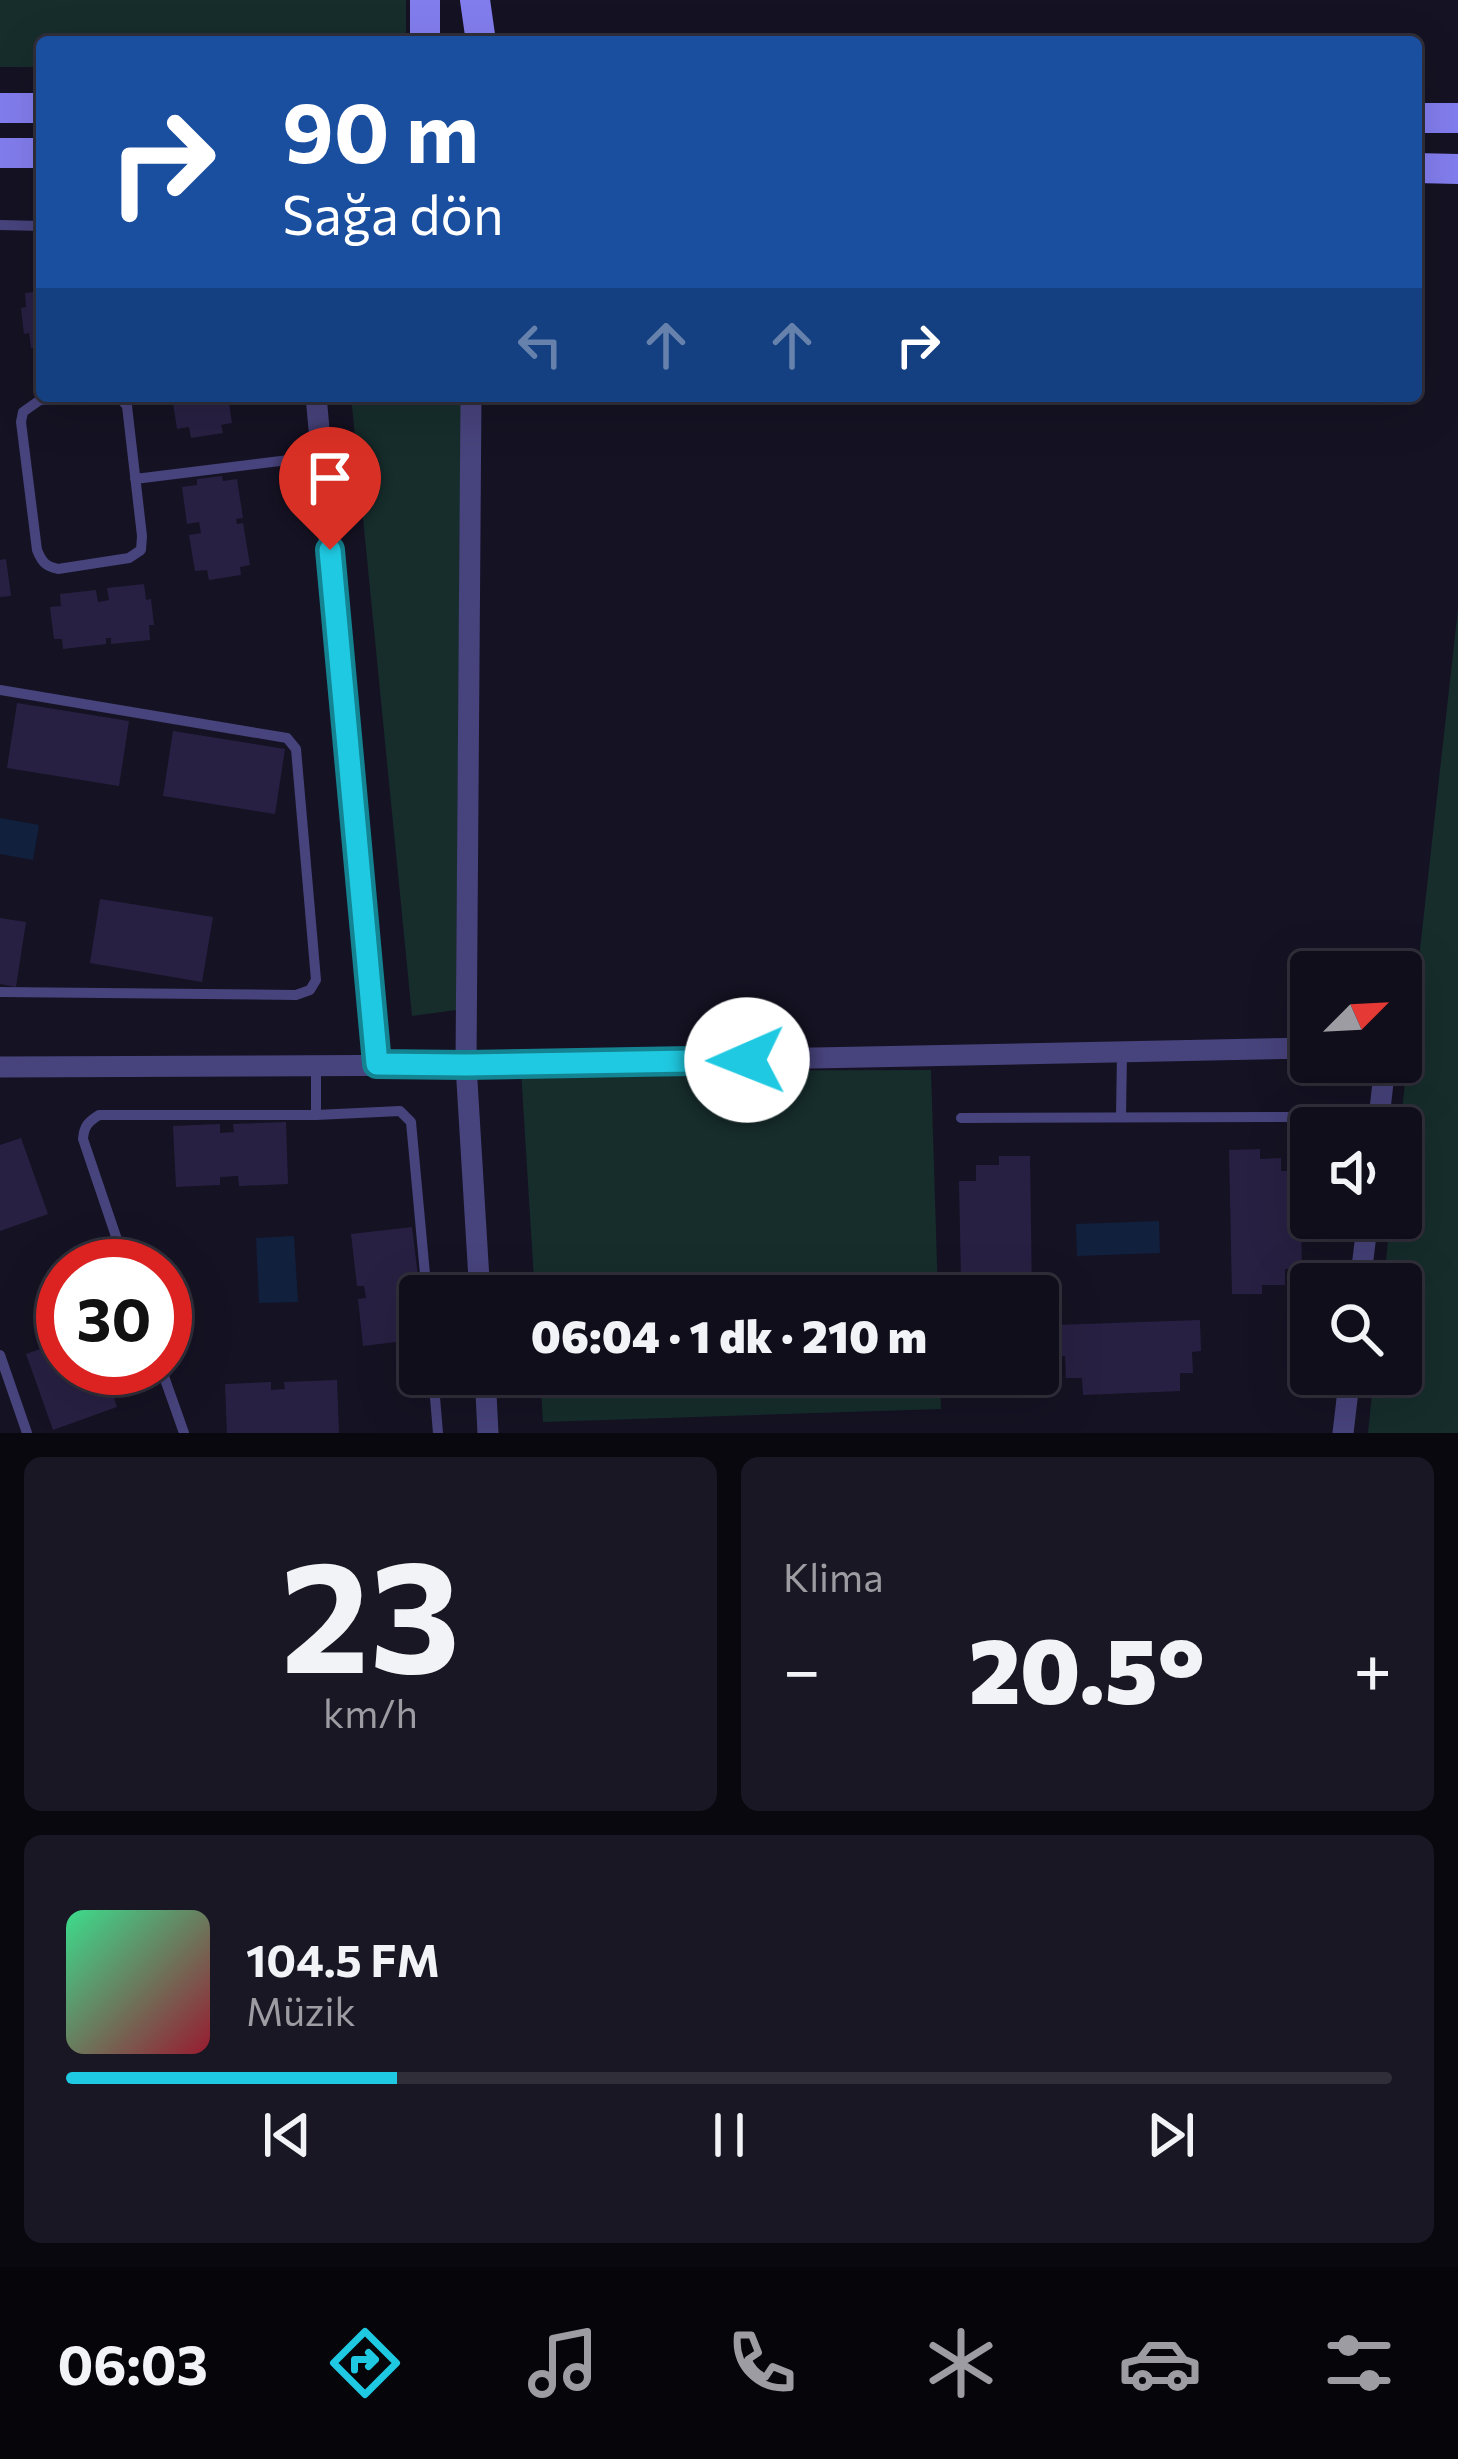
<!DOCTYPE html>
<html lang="tr">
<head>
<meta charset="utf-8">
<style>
  :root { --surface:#100e1a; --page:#191723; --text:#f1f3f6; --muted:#9c9ca2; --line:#302e39; --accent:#1fc9e1 }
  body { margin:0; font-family:Commissioner,sans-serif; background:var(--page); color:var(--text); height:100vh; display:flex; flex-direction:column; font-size:45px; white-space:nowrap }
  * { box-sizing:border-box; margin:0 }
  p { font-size:39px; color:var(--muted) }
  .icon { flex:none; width:66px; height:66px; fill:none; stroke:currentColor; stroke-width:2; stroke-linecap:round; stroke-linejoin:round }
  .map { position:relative; height:1433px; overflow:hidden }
  .sheet { display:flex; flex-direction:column; gap:24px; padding:24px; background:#09080e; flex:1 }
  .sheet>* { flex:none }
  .top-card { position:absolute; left:36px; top:36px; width:1386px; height:366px; border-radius:12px; box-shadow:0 12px 48px #0002,0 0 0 3px var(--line); background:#1a4fa0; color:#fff; overflow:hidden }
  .needle { width:78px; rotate:66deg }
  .buttons { position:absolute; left:1290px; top:951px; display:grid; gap:24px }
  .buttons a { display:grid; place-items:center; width:132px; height:132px; border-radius:12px; background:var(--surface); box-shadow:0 12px 48px #0002,0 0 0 3px var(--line); font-size:60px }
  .speed { position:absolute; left:36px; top:1239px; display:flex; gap:24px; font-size:60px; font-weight:700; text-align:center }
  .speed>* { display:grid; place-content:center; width:156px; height:156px; border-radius:50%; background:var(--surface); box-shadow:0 12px 48px #0002,0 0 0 3px var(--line); line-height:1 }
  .speed .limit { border:18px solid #d22; background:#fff; color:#111 }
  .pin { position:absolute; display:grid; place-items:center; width:102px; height:102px; color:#fff; margin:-123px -51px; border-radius:50% 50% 50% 0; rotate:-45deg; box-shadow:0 0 12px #0007 }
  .pin .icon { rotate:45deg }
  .me { position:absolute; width:132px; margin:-66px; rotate:269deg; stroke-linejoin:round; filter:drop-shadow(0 0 9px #0008) }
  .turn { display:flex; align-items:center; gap:42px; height:252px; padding:0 48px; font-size:54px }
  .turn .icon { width:156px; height:156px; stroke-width:2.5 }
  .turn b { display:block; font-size:84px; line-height:102px }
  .lanes { display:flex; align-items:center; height:114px; padding:0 48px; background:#0003; justify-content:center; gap:60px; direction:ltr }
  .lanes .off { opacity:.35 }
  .big { font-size:90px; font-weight:800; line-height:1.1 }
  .sheet .card { flex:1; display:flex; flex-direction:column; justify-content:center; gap:18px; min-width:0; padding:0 42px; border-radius:18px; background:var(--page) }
  .sheet .dial { align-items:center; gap:0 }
  .dial b { font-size:156px; line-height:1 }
  .song { display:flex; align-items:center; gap:36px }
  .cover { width:144px; height:144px; border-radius:18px; background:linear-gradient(135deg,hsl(150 70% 55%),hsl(350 70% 35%)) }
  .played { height:12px; border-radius:6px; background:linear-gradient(90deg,var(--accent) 25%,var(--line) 25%) }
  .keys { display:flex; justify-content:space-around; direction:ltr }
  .heat { display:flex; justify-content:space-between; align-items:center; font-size:66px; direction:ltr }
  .sheet .tiles { flex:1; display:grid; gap:24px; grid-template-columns:1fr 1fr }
  .card:last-child { grid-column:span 2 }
  .trip { position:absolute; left:399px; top:1275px; width:660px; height:120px; border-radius:12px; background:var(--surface); box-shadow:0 12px 48px #0002,0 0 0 3px var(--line); font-weight:800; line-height:120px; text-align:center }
  .menu { display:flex; height:192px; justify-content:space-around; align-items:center; background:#06060a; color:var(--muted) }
  .menu .icon { width:84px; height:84px }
  .menu .current { color:var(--accent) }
  .menu b { font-size:54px; color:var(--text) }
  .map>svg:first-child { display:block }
  .green { fill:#162d2c }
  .water { fill:#11203d }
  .building { fill:#282042 }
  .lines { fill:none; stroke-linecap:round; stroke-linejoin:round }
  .lane { stroke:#47437c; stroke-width:10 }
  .street { stroke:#47437c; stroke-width:21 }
  .secondary { stroke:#827ded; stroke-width:30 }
  .route-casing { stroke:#148392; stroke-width:30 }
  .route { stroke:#1fc9e1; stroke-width:21 }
</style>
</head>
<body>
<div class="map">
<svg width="1458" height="1433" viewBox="0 0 1458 1433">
  <rect width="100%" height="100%" fill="#151223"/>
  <!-- green -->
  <path class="green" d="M0,0h406v37l-3,5h-361v25h-42z
    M351,396h110l-5,614 -44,6z
    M1458,609v824h-90l6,-59h27v-90h-17l6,-66h11l-1,-90z
    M931,1070l7,226h-403l-14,-225z
    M540,1374h400l1,35 -398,13z"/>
  <!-- water -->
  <path class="water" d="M0,818l39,7 -6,35 -33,-6z
    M1159,1221l1,32 -83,3 -1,-32z
    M294,1236l4,66 -39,1 -3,-65z"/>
  <!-- building -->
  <path class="building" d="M42,291v56l-11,1 -2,-15 -5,1 -3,-26 5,-1 -1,-14z
    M172,396h56l4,27 -11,2 2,8 -32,5 -2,-11 -12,2z
    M222,476l1,5 14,-2 6,39 -7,1 1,5 6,-1 7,42 -10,2 1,8 -32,5 -2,-10 -12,1 -6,-36 12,-2 -2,-11 -12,2 -5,-37 15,-2v-6z
    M6,559l5,37 -11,1v-37z
    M144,584l2,16 5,-1 3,26h-5l1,15 -39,4v-6h-5v6l-43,5 -1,-10h-8l-4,-32 11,-1 -1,-12 36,-4 2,12 11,-2 -2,-12z
    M17,703l112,18 -10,65 -112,-18z
    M173,731l112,18 -10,65 -112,-18z
    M100,899l113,18 -11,65 -112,-19z
    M0,918l26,4 -10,65 -16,-3z
    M286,1122l2,62 -49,2 -1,-10 -18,1v8l-44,2 -3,-61 47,-2v9l14,-1 -1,-8z
    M21,1138l27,76 -48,17v-86z
    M1260,1149v10l21,-1v13h19l2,98h-17v16h-23v9h-30l-3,-144z
    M999,1156h31l2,140h-31v-4h-21l-1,-13h-18l-2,-98h17v-16h23z
    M412,1227l6,49 -11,1 3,19 8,-1 2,44 -57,7 -5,-47 8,-1 -2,-12h-7l-6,-52z
    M1200,1320l1,31 -9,1 1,21h-13v18l-97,4 -1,-17h-16l-1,-22h-8l-1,-31z
    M63,1341v27h41l13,39 -64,23 -27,-76z
    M337,1380l2,53h-112l-2,-49 46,-2v8l14,-1 -1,-7z"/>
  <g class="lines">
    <!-- lane -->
    <path class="lane" d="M0,225l42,1
      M97,396l-57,4 -17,12 -2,10 16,128c5,12 8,16 21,19l71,-11 12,-8 1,-14 -15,-130 -9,-10
      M135,479l186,-23
      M0,690l287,48 9,11 20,231 -6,10 -14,5 -296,-3
      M316,1065v50
      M1121,1116l1,-64
      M961,1118l337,-1
      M126,1266l-43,-127c1,-13 5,-17 16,-24h217l84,-4 11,11 16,174
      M0,1355l27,78
      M161,1368l23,65
      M433,1374l5,59"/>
    <!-- street -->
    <path class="street" d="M316,396l61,668
      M471,396l-5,669 14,231
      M0,1067l466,-2 845,-17
      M1378,1128l6,-55 -2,-11
      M1360,1284l8,-66
      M485,1374l3,59
      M1343,1433l7,-59"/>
    <!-- secondary -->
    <path class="secondary" d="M475,0l6,42
      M425,42v-42
      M0,108h42
      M1416,118h42
      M0,153h42
      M1416,168l42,1"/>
  </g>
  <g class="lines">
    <defs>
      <path id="route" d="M330,550l47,514 89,1 281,-5"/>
    </defs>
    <!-- route casing -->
    <use href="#route" class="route-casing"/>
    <!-- route -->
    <use href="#route" class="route"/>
  </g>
</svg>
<div class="buttons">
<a><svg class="needle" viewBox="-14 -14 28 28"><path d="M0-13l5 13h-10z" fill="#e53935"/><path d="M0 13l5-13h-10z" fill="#9c9ca2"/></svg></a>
<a><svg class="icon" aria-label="sound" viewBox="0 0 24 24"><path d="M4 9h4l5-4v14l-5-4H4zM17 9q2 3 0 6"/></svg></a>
<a><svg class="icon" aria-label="search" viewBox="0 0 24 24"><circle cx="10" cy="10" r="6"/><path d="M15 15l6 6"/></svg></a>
</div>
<div class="speed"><div class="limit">30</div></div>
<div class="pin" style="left:330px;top:550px;background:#d93025"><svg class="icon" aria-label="arrive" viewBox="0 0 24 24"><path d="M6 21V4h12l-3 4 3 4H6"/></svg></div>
<svg class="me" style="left:747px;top:1060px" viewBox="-20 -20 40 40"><circle r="19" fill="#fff"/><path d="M0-13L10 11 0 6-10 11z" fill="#1fc9e1"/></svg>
<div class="trip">06:04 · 1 dk · 210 m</div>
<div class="top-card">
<div class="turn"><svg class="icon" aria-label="right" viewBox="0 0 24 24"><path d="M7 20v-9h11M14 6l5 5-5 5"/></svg><div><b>90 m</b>Sağa dön</div></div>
<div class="lanes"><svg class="icon off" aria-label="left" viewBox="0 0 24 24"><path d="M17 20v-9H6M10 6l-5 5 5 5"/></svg><svg class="icon off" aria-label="ahead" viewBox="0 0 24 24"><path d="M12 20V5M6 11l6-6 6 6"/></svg><svg class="icon off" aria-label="ahead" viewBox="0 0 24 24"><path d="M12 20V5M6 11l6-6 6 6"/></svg><svg class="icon" aria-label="right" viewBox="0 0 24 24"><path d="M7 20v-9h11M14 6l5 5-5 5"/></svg></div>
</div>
</div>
<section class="sheet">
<div class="tiles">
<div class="card dial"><b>23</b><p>km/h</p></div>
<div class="card"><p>Klima</p>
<div class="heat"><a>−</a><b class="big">20.5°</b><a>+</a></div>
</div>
<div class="card">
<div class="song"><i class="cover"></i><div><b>104.5 FM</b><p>Müzik</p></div></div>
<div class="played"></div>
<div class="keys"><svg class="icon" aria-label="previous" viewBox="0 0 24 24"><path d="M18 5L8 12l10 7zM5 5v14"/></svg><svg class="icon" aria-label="pause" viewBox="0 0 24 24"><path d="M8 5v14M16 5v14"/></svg><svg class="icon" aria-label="next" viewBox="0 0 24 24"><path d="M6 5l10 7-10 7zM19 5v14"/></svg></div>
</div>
</div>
</section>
<nav class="menu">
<b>06:03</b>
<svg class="icon current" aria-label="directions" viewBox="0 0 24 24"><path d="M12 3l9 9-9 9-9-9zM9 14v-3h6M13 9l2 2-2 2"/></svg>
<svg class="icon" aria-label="music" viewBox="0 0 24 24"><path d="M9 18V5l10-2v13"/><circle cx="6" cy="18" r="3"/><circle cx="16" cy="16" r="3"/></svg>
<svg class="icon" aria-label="phone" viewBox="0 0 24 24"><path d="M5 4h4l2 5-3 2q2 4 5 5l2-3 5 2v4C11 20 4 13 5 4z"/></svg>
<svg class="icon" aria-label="climate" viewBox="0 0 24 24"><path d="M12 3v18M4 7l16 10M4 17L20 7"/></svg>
<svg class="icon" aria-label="car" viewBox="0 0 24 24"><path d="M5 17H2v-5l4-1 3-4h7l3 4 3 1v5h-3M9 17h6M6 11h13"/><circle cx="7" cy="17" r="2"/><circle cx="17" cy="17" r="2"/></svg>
<svg class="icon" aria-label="filters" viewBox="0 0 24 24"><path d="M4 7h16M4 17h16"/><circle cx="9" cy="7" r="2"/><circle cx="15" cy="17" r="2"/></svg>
</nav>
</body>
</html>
